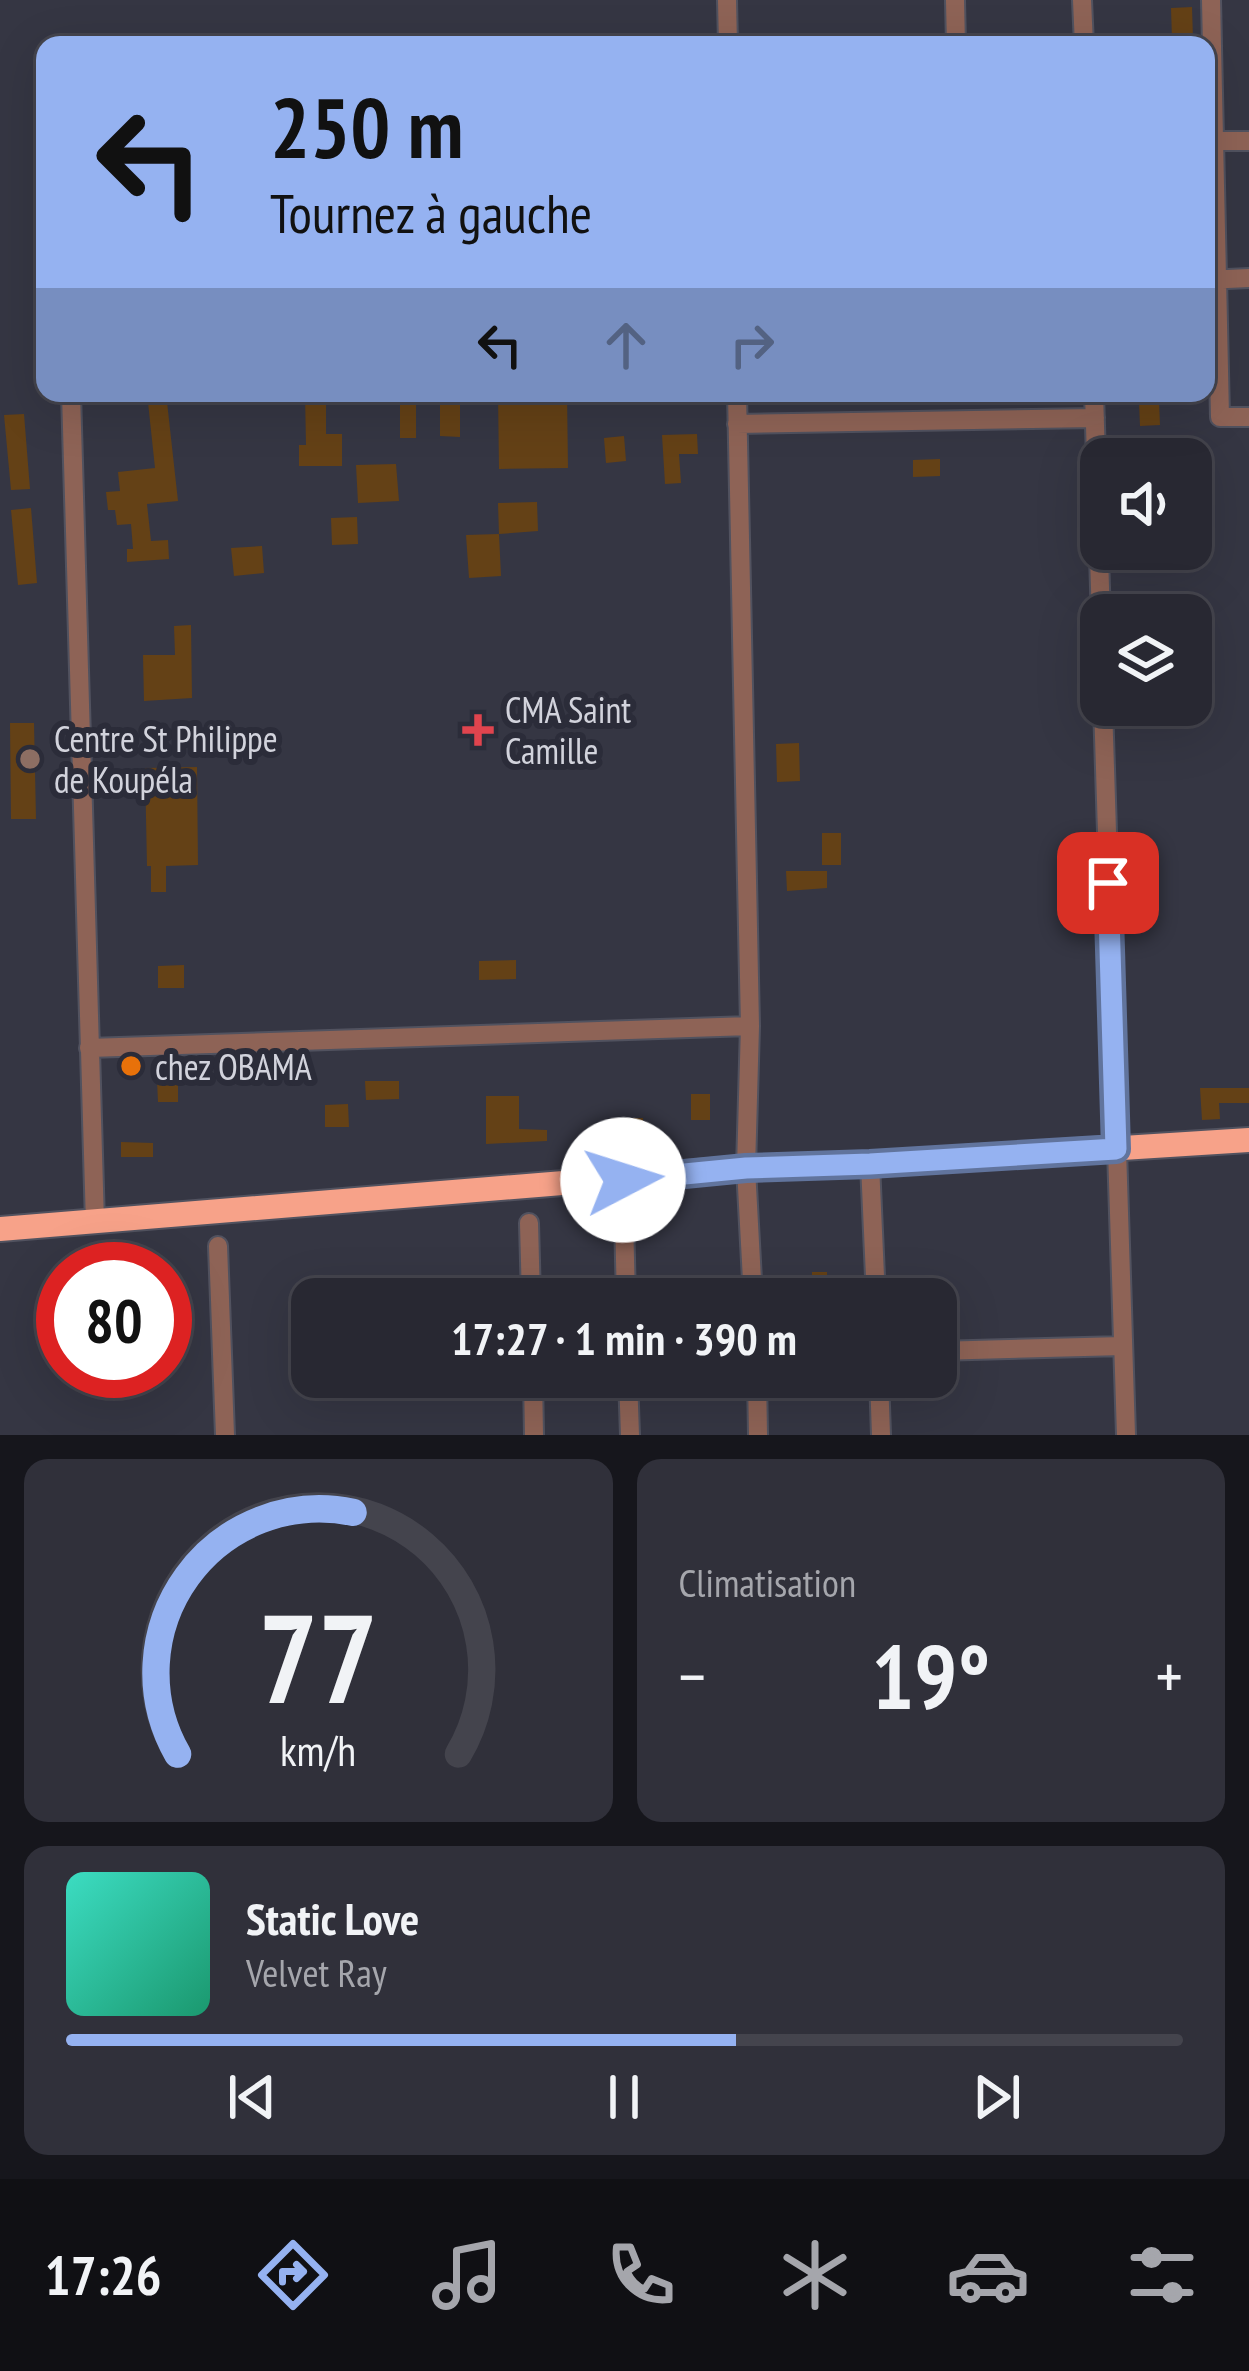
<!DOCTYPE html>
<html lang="fr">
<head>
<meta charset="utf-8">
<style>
  :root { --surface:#282832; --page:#30303a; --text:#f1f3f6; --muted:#a5a6ac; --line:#44444d; --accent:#95b2f1 }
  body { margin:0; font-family:"PT Sans Narrow",sans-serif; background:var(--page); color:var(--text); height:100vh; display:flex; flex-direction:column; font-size:45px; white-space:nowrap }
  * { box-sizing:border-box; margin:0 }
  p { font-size:39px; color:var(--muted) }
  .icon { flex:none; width:66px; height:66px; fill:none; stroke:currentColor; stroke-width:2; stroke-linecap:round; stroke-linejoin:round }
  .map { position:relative; height:1435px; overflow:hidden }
  .drawer { display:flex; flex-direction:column; gap:24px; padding:24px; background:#16161c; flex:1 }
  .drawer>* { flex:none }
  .guide { position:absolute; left:36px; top:36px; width:1179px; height:366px; border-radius:24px; box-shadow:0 12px 48px #0002,0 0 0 3px var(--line); background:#95b2f1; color:#111; overflow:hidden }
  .buttons { position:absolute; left:1080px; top:438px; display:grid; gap:24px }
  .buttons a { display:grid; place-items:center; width:132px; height:132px; border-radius:24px; background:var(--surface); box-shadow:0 12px 48px #0002,0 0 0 3px var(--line); font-size:60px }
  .speed { position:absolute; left:36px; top:1242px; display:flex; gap:24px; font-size:60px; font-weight:700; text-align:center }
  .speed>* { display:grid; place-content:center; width:156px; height:156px; border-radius:50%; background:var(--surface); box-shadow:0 12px 48px #0002,0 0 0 3px var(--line); line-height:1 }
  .speed .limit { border:18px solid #d22; background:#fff; color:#111 }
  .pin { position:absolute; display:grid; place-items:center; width:102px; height:102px; color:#fff; margin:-51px; border-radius:24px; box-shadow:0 6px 18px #0006 }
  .me { position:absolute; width:132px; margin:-66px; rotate:85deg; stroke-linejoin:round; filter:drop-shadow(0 0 9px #0008) }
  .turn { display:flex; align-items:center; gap:42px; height:252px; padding:0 36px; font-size:54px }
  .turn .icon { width:156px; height:156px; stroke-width:2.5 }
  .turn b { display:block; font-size:84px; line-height:102px }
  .lanes { display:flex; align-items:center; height:114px; padding:0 36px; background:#0003; justify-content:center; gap:60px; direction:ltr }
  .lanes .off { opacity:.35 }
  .big { font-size:90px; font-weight:700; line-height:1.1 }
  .drawer .widget { flex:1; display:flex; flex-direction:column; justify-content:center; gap:18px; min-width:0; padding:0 42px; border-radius:24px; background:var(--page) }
  .drawer .dial { align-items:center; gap:0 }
  .dial svg { height:312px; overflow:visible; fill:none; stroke:var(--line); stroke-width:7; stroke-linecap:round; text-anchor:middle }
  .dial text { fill:var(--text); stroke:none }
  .song { display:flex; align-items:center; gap:36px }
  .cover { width:144px; height:144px; border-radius:18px; background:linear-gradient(135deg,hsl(170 70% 55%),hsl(160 70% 35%)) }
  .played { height:12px; border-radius:6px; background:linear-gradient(90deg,var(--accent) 60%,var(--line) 60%) }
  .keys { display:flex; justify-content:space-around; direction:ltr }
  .heat { display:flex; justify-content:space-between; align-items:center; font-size:66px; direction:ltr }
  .drawer .tiles { flex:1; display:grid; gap:24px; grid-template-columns:1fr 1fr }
  .widget:last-child { grid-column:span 2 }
  .trip { position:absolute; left:291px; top:1278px; width:666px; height:120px; border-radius:24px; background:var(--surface); box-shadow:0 12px 48px #0002,0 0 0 3px var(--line); font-weight:700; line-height:120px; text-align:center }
  .tabs { display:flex; height:192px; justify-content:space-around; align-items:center; background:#101014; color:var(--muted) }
  .tabs .icon { width:84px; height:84px }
  .tabs .current { color:var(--accent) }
  .tabs b { font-size:54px; color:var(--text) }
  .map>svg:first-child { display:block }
  .building { fill:#644116 }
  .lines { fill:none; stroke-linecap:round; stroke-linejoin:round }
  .minor-casing { stroke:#51525f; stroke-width:22 }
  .highway-casing { stroke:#51525f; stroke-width:28 }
  .minor { stroke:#8e6356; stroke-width:18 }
  .highway { stroke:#f7a289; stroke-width:24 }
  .route-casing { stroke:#61749d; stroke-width:30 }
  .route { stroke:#95b2f1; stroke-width:21 }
  .health-dot { fill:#e0444e; stroke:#2b2c39; stroke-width:4.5 }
  .education-dot { fill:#8d6e63; stroke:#2b2c39; stroke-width:4.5 }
  .food-dot { fill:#e8710a; stroke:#2b2c39; stroke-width:4.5 }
  .labels { text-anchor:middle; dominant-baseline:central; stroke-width:12; stroke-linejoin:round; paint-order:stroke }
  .poi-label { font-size:36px; fill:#d2d3dc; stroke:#2b2c39; text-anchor:start }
</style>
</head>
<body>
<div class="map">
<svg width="1249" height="1435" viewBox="0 0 1249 1435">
  <rect width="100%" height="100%" fill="#353643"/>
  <!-- building -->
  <path class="building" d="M1192,7l1,32h-21l-1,-31z
    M147,393h19l12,108 -31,3 4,37 17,-1 1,19 -42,3v-13h6l-2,-25 -14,1 -2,-15h-7l-2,-18 14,-1 -2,-19 37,-4z
    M305,393h21v41h16v32h-43v-21h7z
    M400,393h60v44l-20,-1v-33h-24v35h-16z
    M498,393h69l1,75 -69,1z
    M1159,401l1,24 -20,1 -1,-24z
    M24,414l6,75 -19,1 -7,-75z
    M697,434l1,20h-19l2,29 -16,1 -3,-49z
    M624,436l2,25 -20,2 -2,-25z
    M940,459v17l-27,1v-17z
    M396,464l3,37 -41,2 -2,-38z
    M537,502l1,29 -39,3 -1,-31z
    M31,508l6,75 -19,2 -7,-75z
    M357,517l1,27 -26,1 -1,-27z
    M499,534l2,42 -32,2 -3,-43z
    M262,546l2,27 -30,3 -3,-28z
    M191,625l1,73 -48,3 -1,-46h32l-1,-29z
    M10,723h24l2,96h-25z
    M799,743l1,38 -23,1 -1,-38z
    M197,767l1,98 -32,1v26h-15v-26h-4l-2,-98z
    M822,833h19v32h-19z
    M786,871h41v17l-40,3z
    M516,960v19l-37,1v-19z
    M184,965v23h-26v-22z
    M157,1080h21v22h-20z
    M365,1081h34v18l-33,1z
    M1200,1088h49v15h-30l1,16 -18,1z
    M691,1094h19v26h-19z
    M486,1096h33v33l28,1v11l-61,3z
    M348,1104l1,23h-24v-22z
    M643,1118v21l-33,1 -1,-21z
    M121,1142l32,1v14h-32z
    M812,1272h15v27h-34l-1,-23h20z"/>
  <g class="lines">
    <defs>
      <path id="minor" d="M727,0l1,45
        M955,0l1,45
        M1082,0l2,45
        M1211,0l9,417h29
        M1206,141h43
        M1206,280l43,-2
        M71,393l24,830
        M737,393l13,633 -4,142 7,131
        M1094,393l7,227
        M737,424l358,-6
        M1103,705l23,730
        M89,1048l661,-22
        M870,1164l6,135
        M623,1179l3,120
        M529,1223l2,76
        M218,1246l7,189
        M936,1351l187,-5
        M533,1377l1,58
        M628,1377l2,58
        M757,1377l1,58
        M879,1377l2,58"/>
      <path id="highway" d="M0,1229l746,-61 124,-4 379,-24"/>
    </defs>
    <!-- minor casing -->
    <use href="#minor" class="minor-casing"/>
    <!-- highway casing -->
    <use href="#highway" class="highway-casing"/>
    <!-- minor -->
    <use href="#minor" class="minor"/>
    <!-- highway -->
    <use href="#highway" class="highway"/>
  </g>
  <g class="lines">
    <defs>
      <path id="route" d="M623,1180l123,-12 124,-4 246,-15 -8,-266"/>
    </defs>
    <!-- route casing -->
    <use href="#route" class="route-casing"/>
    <!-- route -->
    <use href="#route" class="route"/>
  </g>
  <!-- markers -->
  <path class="health-dot" d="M472 712h12v12h12v12h-12v12h-12v-12h-12v-12h12z"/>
  <circle class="education-dot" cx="30" cy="759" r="12"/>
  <circle class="food-dot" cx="131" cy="1066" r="12"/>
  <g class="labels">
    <!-- poi labels -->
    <g class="poi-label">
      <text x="505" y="709">CMA Saint<tspan x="505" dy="41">Camille</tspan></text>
      <text x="54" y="738">Centre St Philippe<tspan x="54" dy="41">de Koupéla</tspan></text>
      <text x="155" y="1066">chez OBAMA</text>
    </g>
  </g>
</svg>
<div class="buttons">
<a><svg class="icon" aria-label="sound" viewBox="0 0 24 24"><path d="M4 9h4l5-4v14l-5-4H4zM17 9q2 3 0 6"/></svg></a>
<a><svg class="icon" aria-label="layers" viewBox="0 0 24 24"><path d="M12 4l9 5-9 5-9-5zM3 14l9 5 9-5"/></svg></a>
</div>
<div class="speed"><div class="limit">80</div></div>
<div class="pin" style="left:1108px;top:883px;background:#d93025"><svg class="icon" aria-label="arrive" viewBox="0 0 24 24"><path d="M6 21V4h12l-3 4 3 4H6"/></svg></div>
<svg class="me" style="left:623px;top:1180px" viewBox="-20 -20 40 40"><circle r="19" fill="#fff"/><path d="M0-13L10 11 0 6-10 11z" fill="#95b2f1"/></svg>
<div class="trip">17:27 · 1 min · 390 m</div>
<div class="guide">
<div class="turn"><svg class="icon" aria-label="left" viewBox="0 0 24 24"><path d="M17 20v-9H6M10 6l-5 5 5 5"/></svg><div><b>250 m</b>Tournez à gauche</div></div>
<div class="lanes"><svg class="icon" aria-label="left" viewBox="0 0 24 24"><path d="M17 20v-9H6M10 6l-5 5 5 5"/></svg><svg class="icon off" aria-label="ahead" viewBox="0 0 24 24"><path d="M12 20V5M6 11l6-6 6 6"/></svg><svg class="icon off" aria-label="right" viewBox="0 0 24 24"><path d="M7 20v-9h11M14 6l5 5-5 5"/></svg></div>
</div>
</div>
<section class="drawer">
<div class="tiles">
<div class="widget dial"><svg viewBox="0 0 100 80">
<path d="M14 69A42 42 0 1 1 86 69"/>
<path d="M14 69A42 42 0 0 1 59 7" stroke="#95b2f1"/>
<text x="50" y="56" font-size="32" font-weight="700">77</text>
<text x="50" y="72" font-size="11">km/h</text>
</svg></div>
<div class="widget"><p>Climatisation</p>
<div class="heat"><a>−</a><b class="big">19°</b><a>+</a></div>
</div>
<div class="widget">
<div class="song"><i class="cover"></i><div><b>Static Love</b><p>Velvet Ray</p></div></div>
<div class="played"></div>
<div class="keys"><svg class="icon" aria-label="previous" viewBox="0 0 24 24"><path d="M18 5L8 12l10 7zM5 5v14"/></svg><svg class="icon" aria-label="pause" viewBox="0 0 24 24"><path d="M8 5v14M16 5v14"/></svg><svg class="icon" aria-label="next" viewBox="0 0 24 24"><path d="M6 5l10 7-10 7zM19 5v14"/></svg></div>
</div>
</div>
</section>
<nav class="tabs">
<b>17:26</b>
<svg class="icon current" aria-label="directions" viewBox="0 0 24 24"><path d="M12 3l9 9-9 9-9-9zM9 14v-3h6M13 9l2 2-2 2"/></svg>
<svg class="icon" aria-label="music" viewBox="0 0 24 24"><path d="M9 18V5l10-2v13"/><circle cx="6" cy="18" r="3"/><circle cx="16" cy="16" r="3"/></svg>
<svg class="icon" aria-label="phone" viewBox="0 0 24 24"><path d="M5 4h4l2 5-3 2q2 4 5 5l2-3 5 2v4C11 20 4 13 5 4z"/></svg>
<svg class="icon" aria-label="climate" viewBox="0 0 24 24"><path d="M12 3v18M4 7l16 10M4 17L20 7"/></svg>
<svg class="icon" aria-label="car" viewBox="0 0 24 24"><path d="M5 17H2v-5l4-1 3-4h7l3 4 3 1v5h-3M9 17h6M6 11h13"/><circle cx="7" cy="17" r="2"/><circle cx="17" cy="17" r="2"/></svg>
<svg class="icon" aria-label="filters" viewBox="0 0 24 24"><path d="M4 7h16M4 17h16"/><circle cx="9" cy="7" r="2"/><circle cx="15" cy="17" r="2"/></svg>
</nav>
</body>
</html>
